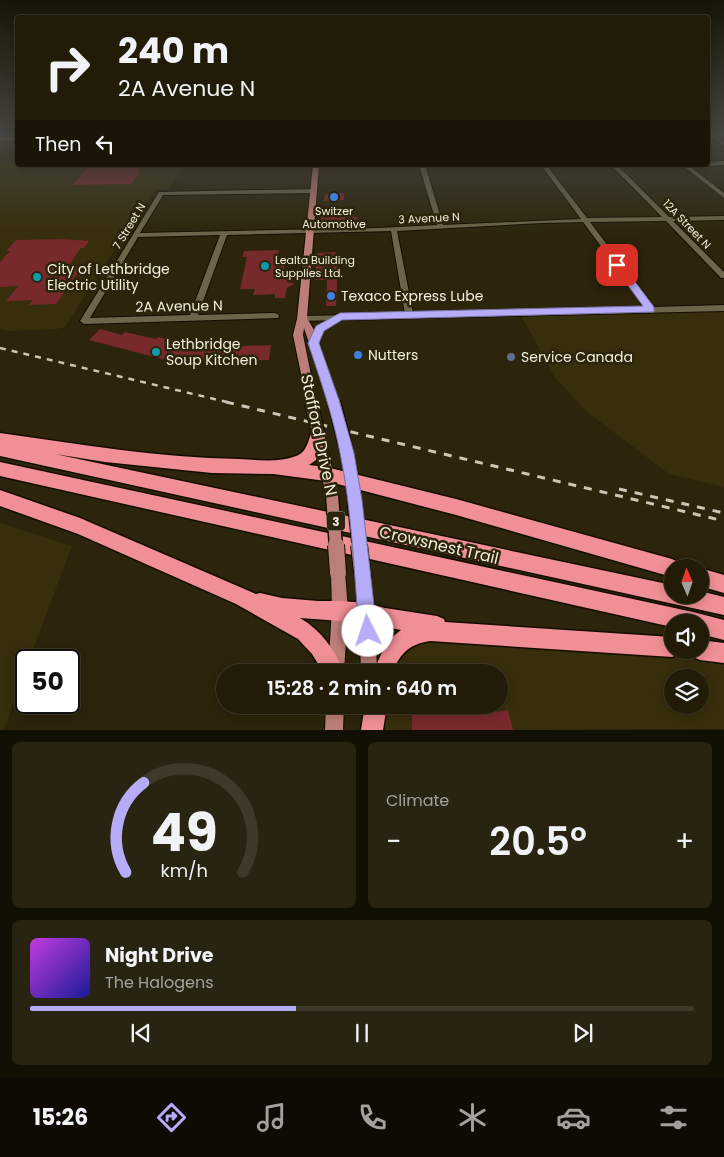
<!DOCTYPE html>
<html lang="en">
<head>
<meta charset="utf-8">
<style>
  :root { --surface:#211b08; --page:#292412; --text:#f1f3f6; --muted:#a2a19c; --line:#3e3929; --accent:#b6acf8 }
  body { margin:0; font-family:Poppins,sans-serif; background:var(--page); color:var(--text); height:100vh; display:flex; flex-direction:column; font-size:19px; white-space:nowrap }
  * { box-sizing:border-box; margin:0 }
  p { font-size:16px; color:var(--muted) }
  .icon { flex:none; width:28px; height:28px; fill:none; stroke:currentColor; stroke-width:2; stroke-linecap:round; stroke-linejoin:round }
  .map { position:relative; height:730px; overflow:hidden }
  .drawer { display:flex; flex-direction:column; gap:12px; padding:12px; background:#120f04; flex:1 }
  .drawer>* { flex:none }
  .banner { position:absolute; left:15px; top:15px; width:695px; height:152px; border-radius:5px; box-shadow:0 2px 12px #0003,0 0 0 1px var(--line); background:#211b08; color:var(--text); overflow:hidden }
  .needle { width:32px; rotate:358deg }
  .tools { position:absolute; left:664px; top:559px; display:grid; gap:10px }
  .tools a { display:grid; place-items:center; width:45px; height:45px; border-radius:50%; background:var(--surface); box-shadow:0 2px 12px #0003,0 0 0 1px var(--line); font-size:25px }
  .speed { position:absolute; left:15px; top:649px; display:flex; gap:10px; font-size:25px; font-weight:700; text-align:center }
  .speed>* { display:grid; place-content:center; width:65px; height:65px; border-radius:50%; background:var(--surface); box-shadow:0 2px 12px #0003,0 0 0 1px var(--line); line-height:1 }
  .speed .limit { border:2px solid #111; border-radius:8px; background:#fff; color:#111 }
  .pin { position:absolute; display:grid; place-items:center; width:42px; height:42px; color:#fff; margin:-21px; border-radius:10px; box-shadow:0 2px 8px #0006 }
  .me { position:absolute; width:55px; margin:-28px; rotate:356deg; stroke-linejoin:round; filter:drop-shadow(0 0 4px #0008) }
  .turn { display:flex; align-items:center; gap:18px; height:105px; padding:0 20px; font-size:22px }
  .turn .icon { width:65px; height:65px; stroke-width:2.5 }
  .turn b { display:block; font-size:35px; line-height:42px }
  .then { display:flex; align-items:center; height:48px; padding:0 20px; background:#0003; gap:10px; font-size:19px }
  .big { font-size:38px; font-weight:600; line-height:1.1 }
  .drawer .card { flex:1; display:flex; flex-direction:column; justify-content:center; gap:8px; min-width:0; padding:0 18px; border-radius:8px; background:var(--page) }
  .drawer .dial { align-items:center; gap:0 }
  .dial svg { height:130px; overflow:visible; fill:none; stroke:var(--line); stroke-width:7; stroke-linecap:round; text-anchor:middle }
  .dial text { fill:var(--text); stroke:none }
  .song { display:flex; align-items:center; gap:15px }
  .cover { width:60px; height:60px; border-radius:8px; background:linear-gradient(135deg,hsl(290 70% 55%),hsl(240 70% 35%)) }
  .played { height:5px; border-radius:2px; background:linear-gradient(90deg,var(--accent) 40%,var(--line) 40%) }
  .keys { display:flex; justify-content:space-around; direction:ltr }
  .heat { display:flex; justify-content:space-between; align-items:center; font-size:28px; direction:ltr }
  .drawer .tiles { flex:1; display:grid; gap:12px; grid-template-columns:1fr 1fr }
  .card:last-child { grid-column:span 2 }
  .trip { position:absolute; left:216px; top:664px; width:292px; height:50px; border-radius:25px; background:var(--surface); box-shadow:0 2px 12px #0003,0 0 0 1px var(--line); font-weight:600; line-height:50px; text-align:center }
  .tabs { display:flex; height:80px; justify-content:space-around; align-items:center; background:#0d0b03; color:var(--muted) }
  .tabs .icon { width:35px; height:35px }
  .tabs .selected { color:var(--accent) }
  .tabs b { font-size:22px; color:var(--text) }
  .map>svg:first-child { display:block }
  .built { fill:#372e0c; fill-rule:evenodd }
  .building { fill:#77292c }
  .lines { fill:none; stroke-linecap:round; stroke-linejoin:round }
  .minor-casing { stroke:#140d00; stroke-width:2 }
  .major-casing { stroke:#140d00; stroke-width:2 }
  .highway-casing { stroke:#140d00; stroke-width:3 }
  .minor { fill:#6d654a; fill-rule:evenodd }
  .major { fill:#bc7e78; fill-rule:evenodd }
  .highway { fill:#f08f96; fill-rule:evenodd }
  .rail-far1 { stroke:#cbc7b6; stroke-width:2.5; stroke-dasharray:6 6; stroke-linecap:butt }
  .rail { stroke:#cbc7b6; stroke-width:3; stroke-dasharray:8 8; stroke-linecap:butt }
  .major-bridge-far2-casing { stroke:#140d00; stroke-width:12; stroke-linecap:butt }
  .major-bridge-far1-casing { stroke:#140d00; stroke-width:15; stroke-linecap:butt }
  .major-bridge-casing { stroke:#140d00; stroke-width:18; stroke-linecap:butt }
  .major-bridge-far2 { stroke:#bc7e78; stroke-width:9 }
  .major-bridge-far1 { stroke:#bc7e78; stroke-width:12 }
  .major-bridge { stroke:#bc7e78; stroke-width:16 }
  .route { fill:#b6acf8; stroke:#7670a1 }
  .shop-dot { fill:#3f7fe0; stroke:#2c240b; stroke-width:2 }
  .culture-dot { fill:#0f9aa8; stroke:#2c240b; stroke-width:2 }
  .service-dot { fill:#5c6f8a; stroke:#2c240b; stroke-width:2 }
  .labels { text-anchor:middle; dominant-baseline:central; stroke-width:5; stroke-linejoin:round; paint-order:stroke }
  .far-poi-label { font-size:11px; fill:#f3efe0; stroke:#2c240b }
  .far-street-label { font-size:11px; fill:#f3efe0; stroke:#2c240b }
  .shield { fill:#2c240b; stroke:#b7b2a0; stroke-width:1 }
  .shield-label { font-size:12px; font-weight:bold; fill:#f3efe0 }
  .poi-label { font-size:14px; fill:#f3efe0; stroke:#2c240b; text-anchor:start }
  .street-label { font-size:14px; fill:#f3efe0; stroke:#2c240b }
  .near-street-label { font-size:16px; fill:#f3efe0; stroke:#2c240b }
</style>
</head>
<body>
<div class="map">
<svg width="724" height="730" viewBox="0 0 724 730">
  <rect width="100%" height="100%" fill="#2c240b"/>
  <!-- built -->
  <path class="built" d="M0,162l17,1 1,2h165l-14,24h-15l-89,138 -8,2 -50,2 -7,-2z
    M724,308v179l-55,-13 -82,-62 -31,-33 -37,-67z
    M0,523l72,23 -43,114h-3v9l-22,61 -4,-1z
    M413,638l199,10 112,11v70l-345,1 3,-25h118v-33h-112l4,-14zM672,678h28v27h-28z"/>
  <!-- building -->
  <path class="building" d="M91,165h51l-4,6h3l-10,13 -59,1z
    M344,193v7l-21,1 3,-7z
    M354,215v2h3l2,9 -39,1 1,-11z
    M61,239l28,2 -5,7h-3l-14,20 15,-1 -26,37 -27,1 4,-5 -27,1 12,-15 -18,1v-25l10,-11h-4l10,-11z
    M279,250l-1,6h8l-3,19h6l-1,5 6,4 -7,4 -2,10h-10v-4l-22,1 2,-6h-15l7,-32h-5l2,-6z
    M336,252v5h2l-2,49h-10l1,-26h-12l2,-27z
    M100,329l22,6 3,-3 31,7 2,-2 22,5 18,-1 -2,7 75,-3 -2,15 -95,2 -85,-22z
    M412,705h61l2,10 33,-5 5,20h-101z"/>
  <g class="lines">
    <defs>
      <path id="minor" d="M708,135h4l12,8v3z
        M724,161v4l-16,1 -2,-1 2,-3z
        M419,165h6l18,60 138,-6 -40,-54h76l52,52 55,-1v4l-51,1 51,51v6h-3l-55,-57 -76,1 64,85 70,-2v6l-425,10 -1,-2 4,-3 103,-2 -14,-83 -164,4 -29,80 77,-2 3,1 1,2 -1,2 -194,6 -4,-3 79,-129 155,-3 3,2 -3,2 -151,2 -23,38 238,-5 59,-3zM612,166l50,51 -75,1 -39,-51zM583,222l63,85 -233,6 -16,-82 144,-8zM220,235l-30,80 -100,3 48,-81z
        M682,165h6l36,28v5z"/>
      <path id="major" d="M18,136v4l-18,1v-4z
        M313,165h6l-12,153 7,12 2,-3 21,-13h6l1,2 -21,15 -4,12 19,57 -1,3 -4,1 -4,-1 -25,-75 -1,7 12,60 -1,3 -4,1 -4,-1 -13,-63 4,-16z
        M318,428l4,1 2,4 14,62 -1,4 -5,2 -5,-2 -1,-4 -14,-62 2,-4z
        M347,448l4,1 2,4 7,47 -1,4 -5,2 -5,-2 -1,-4 -7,-47 2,-4z
        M338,566l5,2 2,5 3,37 -4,62h-16l4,-62 -1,-37 2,-5z
        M363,572l5,2 2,5 5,34 2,59h-16l-2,-59 -3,-34 2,-5z
        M326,705h18l-1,25h-18z"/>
      <path id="highway" d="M318,427l5,2 2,4 -9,27 -7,5 17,2 130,32 216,60 6,3 3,6h-9v9l-216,-62 -130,-34 -53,-7 -61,-1 -107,-11 -50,-8 617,131v10h28v-4l24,6v18l-724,-159v-23c79,11 159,25 239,26 19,1 39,4 57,-3 12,-4 12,-17 17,-27z
        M0,462l693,150 31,8v20l-24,-6v-12h-28v5l-672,-151z
        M0,490l80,28 176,76 4,-1 22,5 36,3h22l27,2 18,5 52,8 7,3 1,3 227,15v13h9l-2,4 -7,3 -242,-16c-20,3 -30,12 -37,31h-20l14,-31 14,-11 -34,-7 -67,-5c21,12 35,32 44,54h-21l-11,-18 -14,-15 -62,-35 -158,-70 -78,-28z
        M700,568l24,7v18l-24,-7z
        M700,640l24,3v20l-24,-3 -7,-3 -3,-7h10z
        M365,705h22l-4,25h-22z"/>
    </defs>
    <!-- minor casing -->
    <use href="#minor" class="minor-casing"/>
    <!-- major casing -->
    <use href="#major" class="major-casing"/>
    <!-- highway casing -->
    <use href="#highway" class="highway-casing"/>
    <!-- minor -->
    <use href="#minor" class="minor"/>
    <!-- major -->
    <use href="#major" class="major"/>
    <!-- highway -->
    <use href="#highway" class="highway"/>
    <!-- rail-far1 -->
    <path class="rail-far1" d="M0,348l231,55"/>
    <!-- rail -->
    <path class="rail" d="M226,402l498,119
      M619,489l105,24"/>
    <defs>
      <path id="major-bridge-far2" d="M310,395l2,8
        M333,400l1,3"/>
      <path id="major-bridge-far1" d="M311,402l7,31
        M334,402l13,51
        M332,495l4,52
        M354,500l5,47"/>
      <path id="major-bridge" d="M336,545l2,28
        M359,545l4,34"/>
    </defs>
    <!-- major-bridge-far2 casing -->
    <use href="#major-bridge-far2" class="major-bridge-far2-casing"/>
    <!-- major-bridge-far1 casing -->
    <use href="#major-bridge-far1" class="major-bridge-far1-casing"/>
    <!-- major-bridge casing -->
    <use href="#major-bridge" class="major-bridge-casing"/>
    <!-- major-bridge-far2 -->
    <use href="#major-bridge-far2" class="major-bridge-far2"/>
    <!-- major-bridge-far1 -->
    <use href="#major-bridge-far1" class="major-bridge-far1"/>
    <!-- major-bridge -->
    <use href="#major-bridge" class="major-bridge"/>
  </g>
  <!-- sky -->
  <linearGradient id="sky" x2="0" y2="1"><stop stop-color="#181406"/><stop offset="0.57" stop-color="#45453f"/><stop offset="1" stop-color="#45453f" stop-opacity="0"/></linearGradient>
  <rect width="724" height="237" fill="url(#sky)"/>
  <!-- route -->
  <path class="route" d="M617,262l4,1 33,44v5l-312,8 -18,11 -5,12 20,57 15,53 8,47 15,131 -3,6 -6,3 -6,-3 -3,-6c-5,-59 -7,-120 -19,-178 -7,-37 -20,-74 -32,-110l8,-17 24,-13 303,-7 -30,-41z"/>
  <!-- markers -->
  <g class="shop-dot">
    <circle cx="334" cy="197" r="5"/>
    <circle cx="331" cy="296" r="5"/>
    <circle cx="358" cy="355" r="5"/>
  </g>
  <g class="culture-dot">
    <circle cx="265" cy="266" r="5"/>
    <circle cx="37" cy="277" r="5"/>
    <circle cx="156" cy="352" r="5"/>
  </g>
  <circle class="service-dot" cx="511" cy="357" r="5"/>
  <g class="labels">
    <!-- far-poi labels -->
    <g class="far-poi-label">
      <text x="334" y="211">Switzer<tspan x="334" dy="13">Automotive</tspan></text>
      <text x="275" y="260" text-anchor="start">Lealta Building<tspan x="275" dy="13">Supplies Ltd.</tspan></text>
    </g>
    <!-- far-street labels -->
    <g class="far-street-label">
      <text transform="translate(429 218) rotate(-3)">3 Avenue N</text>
      <text transform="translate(687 224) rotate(46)">12A Street N</text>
      <text transform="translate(129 226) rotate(-59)">7 Street N</text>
    </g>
    <!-- shield labels -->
    <rect class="shield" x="327" y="511.5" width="18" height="19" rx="4"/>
    <g class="shield-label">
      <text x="336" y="521">3</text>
    </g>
    <!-- poi labels -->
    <g class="poi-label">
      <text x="47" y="269">City of Lethbridge<tspan x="47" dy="16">Electric Utility</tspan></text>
      <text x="341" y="296">Texaco Express Lube</text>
      <text x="166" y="344">Lethbridge<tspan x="166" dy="16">Soup Kitchen</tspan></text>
      <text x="368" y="355">Nutters</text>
      <text x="521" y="357">Service Canada</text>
    </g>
    <!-- street labels -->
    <g class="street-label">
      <text transform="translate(179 306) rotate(-1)">2A Avenue N</text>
    </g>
    <!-- near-street labels -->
    <g class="near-street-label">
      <text transform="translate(319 435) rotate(78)">Stafford Drive N</text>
      <text transform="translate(439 545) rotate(13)">Crowsnest Trail</text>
    </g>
  </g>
</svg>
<div class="tools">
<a><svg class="needle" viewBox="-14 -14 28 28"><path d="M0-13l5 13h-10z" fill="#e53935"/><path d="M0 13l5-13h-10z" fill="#a2a19c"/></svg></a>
<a><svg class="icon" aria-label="sound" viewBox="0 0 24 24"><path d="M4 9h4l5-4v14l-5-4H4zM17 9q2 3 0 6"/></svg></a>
<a><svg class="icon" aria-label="layers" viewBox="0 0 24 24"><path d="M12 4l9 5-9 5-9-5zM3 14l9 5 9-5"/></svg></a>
</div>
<div class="speed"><div class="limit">50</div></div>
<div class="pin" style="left:617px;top:265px;background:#d93025"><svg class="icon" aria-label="arrive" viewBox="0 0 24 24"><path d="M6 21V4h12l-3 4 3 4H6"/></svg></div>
<svg class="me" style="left:368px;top:631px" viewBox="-20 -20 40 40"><circle r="19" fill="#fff"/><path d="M0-13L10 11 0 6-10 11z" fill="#b6acf8"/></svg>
<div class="trip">15:28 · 2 min · 640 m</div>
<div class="banner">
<div class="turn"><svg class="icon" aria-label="right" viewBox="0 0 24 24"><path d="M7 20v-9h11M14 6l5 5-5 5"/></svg><div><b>240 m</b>2A Avenue N</div></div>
<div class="then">Then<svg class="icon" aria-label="left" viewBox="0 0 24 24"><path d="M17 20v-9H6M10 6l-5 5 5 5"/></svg></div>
</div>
</div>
<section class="drawer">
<div class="tiles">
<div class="card dial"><svg viewBox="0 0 100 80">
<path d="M14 69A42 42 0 1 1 86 69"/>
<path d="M14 69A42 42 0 0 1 25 14" stroke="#b6acf8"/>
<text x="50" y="56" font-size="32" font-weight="700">49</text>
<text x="50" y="72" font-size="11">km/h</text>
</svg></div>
<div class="card"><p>Climate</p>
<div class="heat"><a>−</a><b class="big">20.5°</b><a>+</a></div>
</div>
<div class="card">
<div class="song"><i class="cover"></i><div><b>Night Drive</b><p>The Halogens</p></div></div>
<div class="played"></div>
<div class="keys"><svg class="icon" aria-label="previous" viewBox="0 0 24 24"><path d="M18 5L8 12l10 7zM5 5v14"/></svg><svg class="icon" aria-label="pause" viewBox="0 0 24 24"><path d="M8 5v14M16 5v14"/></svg><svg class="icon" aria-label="next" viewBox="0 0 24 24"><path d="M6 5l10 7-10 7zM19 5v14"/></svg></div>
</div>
</div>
</section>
<nav class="tabs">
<b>15:26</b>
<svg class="icon selected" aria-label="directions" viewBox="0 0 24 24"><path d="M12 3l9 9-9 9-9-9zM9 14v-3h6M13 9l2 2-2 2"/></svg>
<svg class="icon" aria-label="music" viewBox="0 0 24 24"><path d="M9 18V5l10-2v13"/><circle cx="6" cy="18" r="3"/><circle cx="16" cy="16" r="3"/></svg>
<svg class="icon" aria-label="phone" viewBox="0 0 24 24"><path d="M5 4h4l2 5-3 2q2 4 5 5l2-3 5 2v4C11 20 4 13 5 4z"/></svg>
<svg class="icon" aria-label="climate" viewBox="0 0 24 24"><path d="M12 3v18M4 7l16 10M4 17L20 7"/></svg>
<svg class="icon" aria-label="car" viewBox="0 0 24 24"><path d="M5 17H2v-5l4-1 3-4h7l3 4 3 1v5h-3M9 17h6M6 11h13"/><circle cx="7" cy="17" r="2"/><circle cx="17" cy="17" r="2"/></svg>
<svg class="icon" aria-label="filters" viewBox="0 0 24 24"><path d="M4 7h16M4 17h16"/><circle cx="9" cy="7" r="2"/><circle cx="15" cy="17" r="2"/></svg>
</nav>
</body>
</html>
